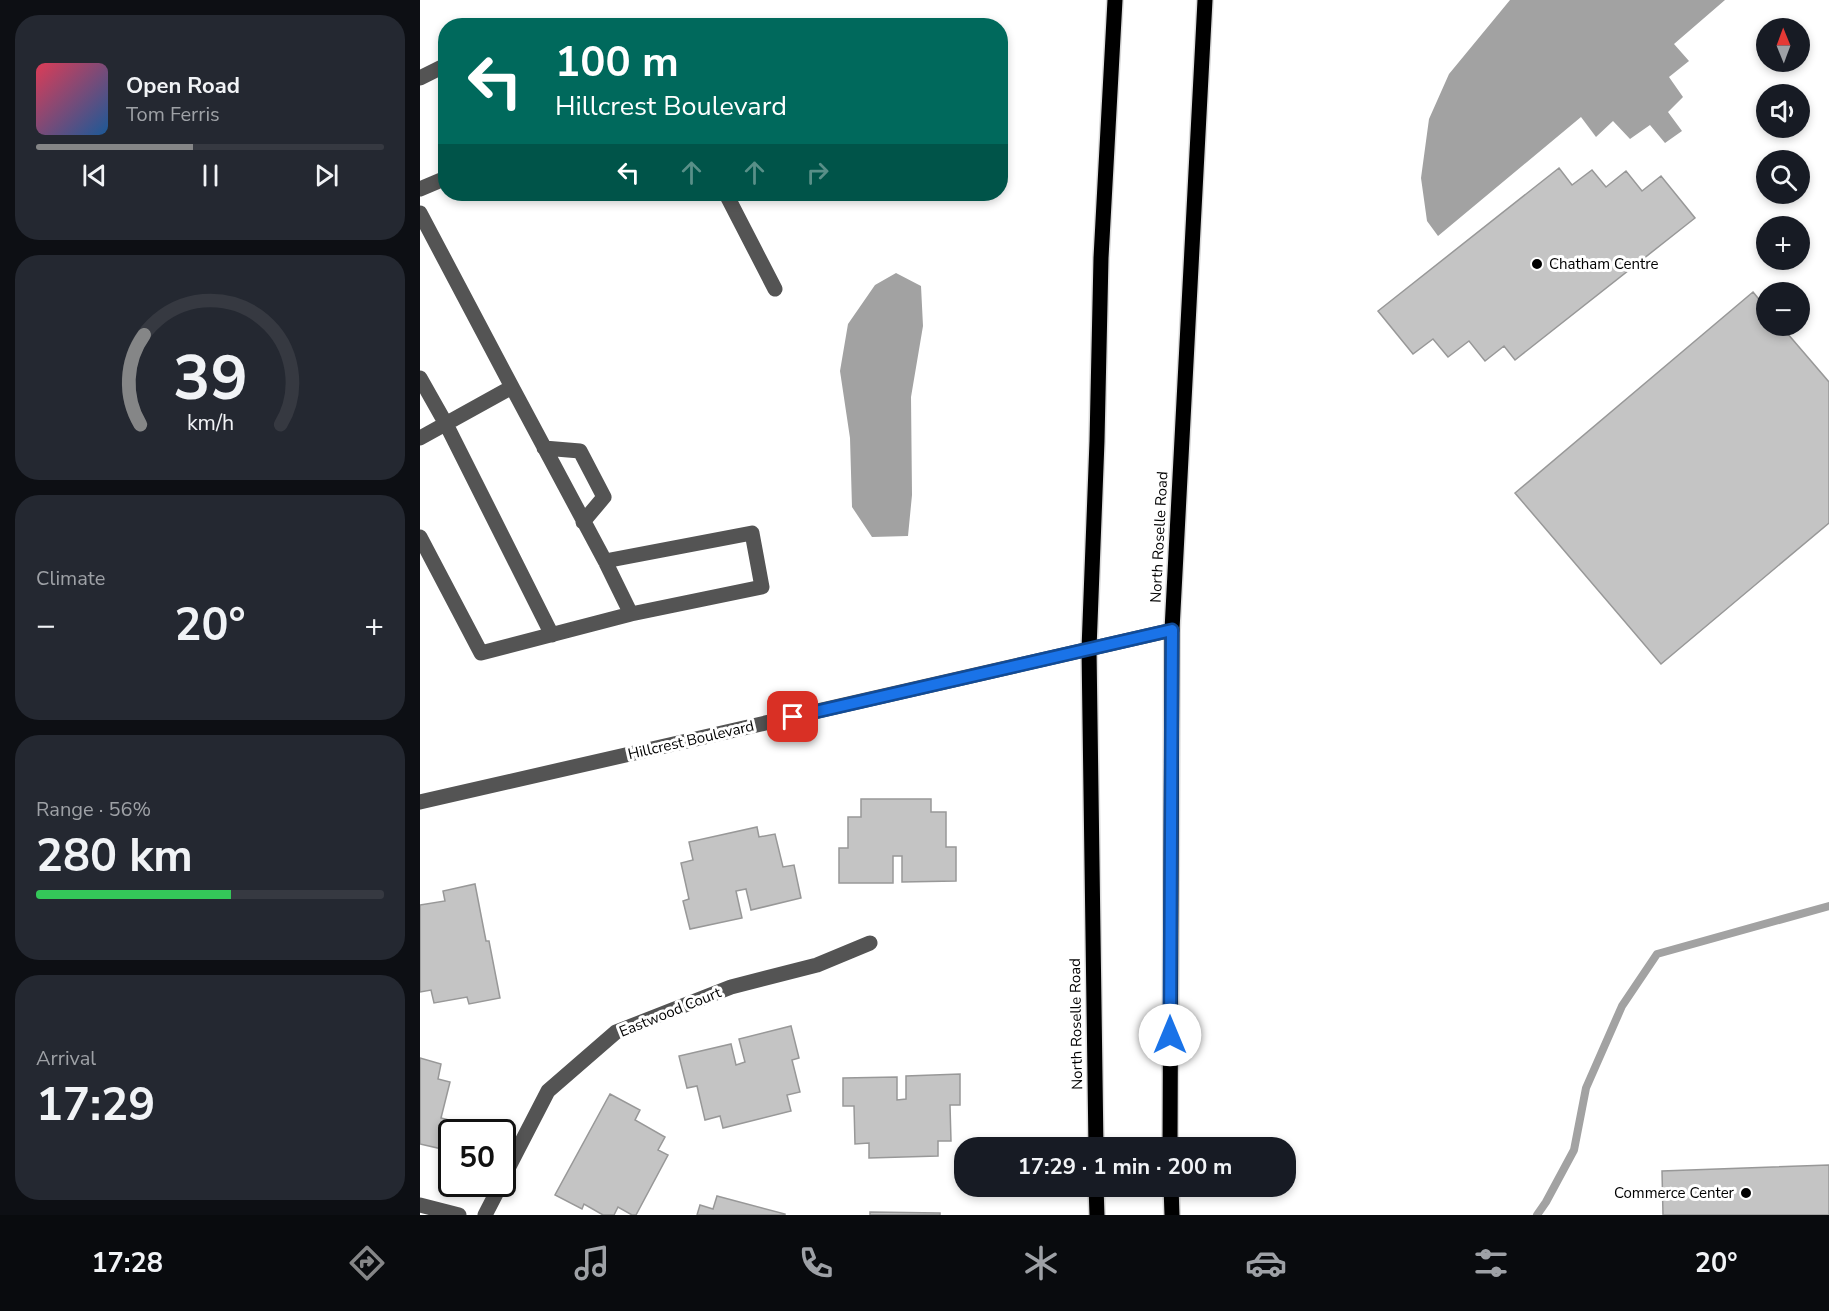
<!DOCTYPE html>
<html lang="en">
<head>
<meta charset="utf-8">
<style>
  :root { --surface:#171b24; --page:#242831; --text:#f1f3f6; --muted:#9ea1a6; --line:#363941; --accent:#858687 }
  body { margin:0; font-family:"Nunito Sans",sans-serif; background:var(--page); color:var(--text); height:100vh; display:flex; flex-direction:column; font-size:22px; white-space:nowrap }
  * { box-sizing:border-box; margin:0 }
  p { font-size:20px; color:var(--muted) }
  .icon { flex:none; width:33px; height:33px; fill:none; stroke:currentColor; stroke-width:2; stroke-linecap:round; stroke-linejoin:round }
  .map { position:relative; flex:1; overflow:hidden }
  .sheet { display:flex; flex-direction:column; gap:15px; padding:15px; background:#0d0f14; width:420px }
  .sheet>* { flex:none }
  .hud { position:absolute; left:18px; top:18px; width:570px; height:183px; border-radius:24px; box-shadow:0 3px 9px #0003; background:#00695c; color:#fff; overflow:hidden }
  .needle { width:39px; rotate:359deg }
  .fabs { position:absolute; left:1336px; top:18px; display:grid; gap:12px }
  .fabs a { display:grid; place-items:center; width:54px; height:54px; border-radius:50%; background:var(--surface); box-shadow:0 3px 9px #0003; font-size:30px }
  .speed { position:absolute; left:18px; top:1119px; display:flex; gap:12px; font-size:30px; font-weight:700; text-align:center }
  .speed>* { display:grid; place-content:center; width:78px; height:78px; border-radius:50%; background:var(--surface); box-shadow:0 3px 9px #0003; line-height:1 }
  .speed .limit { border:3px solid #111; border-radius:9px; background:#fff; color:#111 }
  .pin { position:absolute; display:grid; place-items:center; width:51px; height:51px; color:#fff; margin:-26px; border-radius:12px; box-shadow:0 3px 9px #0006 }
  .me { position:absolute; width:66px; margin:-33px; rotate:0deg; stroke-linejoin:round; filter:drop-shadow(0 0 4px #0008) }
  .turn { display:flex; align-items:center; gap:21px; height:126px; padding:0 18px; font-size:27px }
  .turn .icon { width:78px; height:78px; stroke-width:2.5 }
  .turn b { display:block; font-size:42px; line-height:51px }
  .lanes { display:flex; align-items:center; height:57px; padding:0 18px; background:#0003; justify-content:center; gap:30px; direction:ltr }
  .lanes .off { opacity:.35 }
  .big { font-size:45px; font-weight:700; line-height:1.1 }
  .sheet .widget { flex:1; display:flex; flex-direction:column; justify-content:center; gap:9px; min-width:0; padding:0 21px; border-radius:24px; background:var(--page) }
  .sheet .dial { align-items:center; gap:0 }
  .dial svg { height:156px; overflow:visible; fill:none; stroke:var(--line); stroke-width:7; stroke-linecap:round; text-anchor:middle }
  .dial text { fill:var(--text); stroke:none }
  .song { display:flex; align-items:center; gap:18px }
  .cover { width:72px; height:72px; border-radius:9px; background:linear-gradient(135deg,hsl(350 70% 55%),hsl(210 70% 35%)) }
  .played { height:6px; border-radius:3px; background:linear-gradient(90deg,var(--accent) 45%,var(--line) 45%) }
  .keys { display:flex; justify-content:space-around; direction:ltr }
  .heat { display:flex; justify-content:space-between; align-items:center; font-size:33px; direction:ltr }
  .charge { height:9px; border-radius:4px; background:linear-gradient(90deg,#34c759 56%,var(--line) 0) }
  .trip { position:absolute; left:534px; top:1137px; width:342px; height:60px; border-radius:24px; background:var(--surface); box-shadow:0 3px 9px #0003; font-weight:700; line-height:60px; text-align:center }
  .menu { display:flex; height:96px; justify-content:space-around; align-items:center; background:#090b0e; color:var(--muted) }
  .menu .icon { width:42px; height:42px }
  .menu .selected { color:var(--accent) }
  .menu b { font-size:27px; color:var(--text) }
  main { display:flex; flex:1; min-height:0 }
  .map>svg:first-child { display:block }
  .water { fill:#a2a2a2 }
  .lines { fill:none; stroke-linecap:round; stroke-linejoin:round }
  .stream { stroke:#a2a2a2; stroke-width:8 }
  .building { fill:#c4c4c4; stroke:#989898; stroke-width:1.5 }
  .major-casing { stroke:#dbdbdb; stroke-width:18 }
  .minor { stroke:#545454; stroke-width:15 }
  .major { stroke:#000; stroke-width:15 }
  .route-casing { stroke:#114b97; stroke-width:15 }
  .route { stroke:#1a73e8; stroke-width:10 }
  .poi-dot { fill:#000; stroke:#fff; stroke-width:2 }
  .labels { text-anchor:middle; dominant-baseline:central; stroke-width:6; stroke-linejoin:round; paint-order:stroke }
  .poi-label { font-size:15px; fill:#000; stroke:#fff; text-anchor:start }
  .street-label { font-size:15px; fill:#000; stroke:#fff }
</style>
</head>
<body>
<main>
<section class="sheet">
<div class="widget">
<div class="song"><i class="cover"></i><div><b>Open Road</b><p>Tom Ferris</p></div></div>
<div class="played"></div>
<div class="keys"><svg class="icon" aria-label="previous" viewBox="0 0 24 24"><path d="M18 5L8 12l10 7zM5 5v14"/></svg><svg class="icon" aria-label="pause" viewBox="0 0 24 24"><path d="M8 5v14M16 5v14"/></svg><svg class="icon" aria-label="next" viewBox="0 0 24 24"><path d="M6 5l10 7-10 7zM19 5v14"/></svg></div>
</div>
<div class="widget dial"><svg viewBox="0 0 100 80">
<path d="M14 69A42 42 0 1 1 86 69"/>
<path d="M14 69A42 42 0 0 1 16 23" stroke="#858687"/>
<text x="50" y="56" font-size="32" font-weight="700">39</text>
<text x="50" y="72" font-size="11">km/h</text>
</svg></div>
<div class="widget"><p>Climate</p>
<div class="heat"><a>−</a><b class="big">20°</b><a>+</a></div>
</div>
<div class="widget"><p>Range · 56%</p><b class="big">280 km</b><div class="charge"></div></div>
<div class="widget"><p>Arrival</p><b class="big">17:29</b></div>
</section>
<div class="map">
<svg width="1409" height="1215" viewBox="0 0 1409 1215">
  <rect width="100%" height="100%" fill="#fff"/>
  <!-- water -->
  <path class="water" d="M1090,0h215l-51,44 15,17 -20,16 14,20 -15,15 14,19 -17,12 -15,-18 -20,14 -17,-18 -17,16 -15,-20 -143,119 -11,-15 -6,-43 8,-59 20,-45z
    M476,273l25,13 2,40 -12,71 1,98 -4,41 -36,1 -20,-30 -2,-69 -10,-67 8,-47 27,-39z"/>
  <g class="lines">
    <!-- stream -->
    <path class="stream" d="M1117,1215l9,-13 28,-52 12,-62 36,-82 35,-52 172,-48"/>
  </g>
  <!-- building -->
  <path class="building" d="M1139,168l13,17 20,-15 14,17 20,-16 16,20 19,-15 34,42 -180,142 -11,-14 -19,15 -16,-20 -21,16 -15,-18 -20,15 -35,-43z
    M1333,292l14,17v17h14l48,56v141l-168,141 -146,-171z
    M441,799h70v13h15v35h10v34l-54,1v-26h-9v27h-54v-35h9v-31h13z
    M337,827l2,10 16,-3 8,33 11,-2 7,33 -50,12 -5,-21 -10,2 6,27 -52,11 -7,-28 6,-2 -8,-36 12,-3 -4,-18z
    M55,884l11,57h3l11,57 -31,6 -2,-7 -33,6 -3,-13 -11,2v-87l25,-4 -2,-10z
    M371,1026l8,32 -7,2 8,32 -13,3 4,16 -68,17 -3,-12 -15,4 -8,-34 -10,2 -8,-32 52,-12 5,21 9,-3 -6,-23z
    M0,1058l21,6 -3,15 12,3 -9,36 8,2 -7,29 -22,-5z
    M540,1074v31h-10l1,36h-13v15l-69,2v-15l-14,1 -1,-38h-11v-28l54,-1v23l9,-1v-23z
    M190,1094l30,16 -5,10 30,17 -7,13 10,5 -32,60h-4l-14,-8 -4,8h-11l-19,-11 -2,5 -27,-14z
    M1409,1165v50h-166l-1,-44z
    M297,1196l68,18v1h-88l3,-10 13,4z
    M450,1212l70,1v2h-70z"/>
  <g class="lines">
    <defs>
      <path id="major" d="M676,1148l-7,-499 8,-208 4,-183 14,-258
        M750,1148l2,-518 33,-630
        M676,1186l1,29
        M751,1186l1,29"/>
    </defs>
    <!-- major casing -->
    <use href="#major" class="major-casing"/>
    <!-- minor -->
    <path class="minor" d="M0,78l26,-13
      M0,189l26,-11
      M306,194l49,95
      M0,213l92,174
      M0,378l26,46 106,211
      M0,438l92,-51 93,174 26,53 -150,39 -61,-116
      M124,448l36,3 24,46 -21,25
      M185,561l147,-28 10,54 -131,27
      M0,802l752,-172
      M82,1180l46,-89 68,-59 115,-45 86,-22 53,-22
      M0,1205l39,10
      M65,1215l16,-31"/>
    <!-- major -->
    <use href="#major" class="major"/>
  </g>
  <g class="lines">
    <defs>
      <path id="route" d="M373,717l379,-87 -2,405"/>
    </defs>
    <!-- route casing -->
    <use href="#route" class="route-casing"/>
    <!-- route -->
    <use href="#route" class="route"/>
  </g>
  <!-- markers -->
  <g class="poi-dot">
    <circle cx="1117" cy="264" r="6"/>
    <circle cx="1326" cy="1193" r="6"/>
  </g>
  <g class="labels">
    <!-- poi labels -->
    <g class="poi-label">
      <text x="1129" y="264">Chatham Centre</text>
      <text x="1314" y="1193" text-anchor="end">Commerce Center</text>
    </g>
    <!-- street labels -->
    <g class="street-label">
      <text transform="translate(739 537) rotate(-87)">North Roselle Road</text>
      <text transform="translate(271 740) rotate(-13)">Hillcrest Boulevard</text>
      <text transform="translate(250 1012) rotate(-22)">Eastwood Court</text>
      <text transform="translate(656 1024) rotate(-91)">North Roselle Road</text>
    </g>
  </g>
</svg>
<div class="fabs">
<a><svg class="needle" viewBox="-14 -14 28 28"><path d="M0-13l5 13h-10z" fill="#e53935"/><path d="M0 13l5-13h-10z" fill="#9ea1a6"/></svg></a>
<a><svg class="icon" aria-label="sound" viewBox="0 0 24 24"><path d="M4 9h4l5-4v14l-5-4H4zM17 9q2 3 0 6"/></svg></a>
<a><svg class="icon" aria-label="search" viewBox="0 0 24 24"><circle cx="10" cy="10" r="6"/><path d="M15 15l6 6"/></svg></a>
<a>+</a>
<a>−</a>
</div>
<div class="speed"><div class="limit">50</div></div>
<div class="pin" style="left:373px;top:717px;background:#d93025"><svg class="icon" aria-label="arrive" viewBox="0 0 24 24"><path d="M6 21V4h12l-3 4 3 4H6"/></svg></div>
<svg class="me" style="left:750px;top:1035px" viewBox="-20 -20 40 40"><circle r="19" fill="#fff"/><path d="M0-13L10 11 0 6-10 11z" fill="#1a73e8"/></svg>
<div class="trip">17:29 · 1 min · 200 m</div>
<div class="hud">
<div class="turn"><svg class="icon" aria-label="left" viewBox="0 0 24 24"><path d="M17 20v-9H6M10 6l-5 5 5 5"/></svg><div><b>100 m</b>Hillcrest Boulevard</div></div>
<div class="lanes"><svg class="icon" aria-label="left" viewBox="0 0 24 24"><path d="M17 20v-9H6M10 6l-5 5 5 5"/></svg><svg class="icon off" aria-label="ahead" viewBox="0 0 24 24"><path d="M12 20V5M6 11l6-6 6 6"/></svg><svg class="icon off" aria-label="ahead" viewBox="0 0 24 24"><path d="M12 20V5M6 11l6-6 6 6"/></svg><svg class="icon off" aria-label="right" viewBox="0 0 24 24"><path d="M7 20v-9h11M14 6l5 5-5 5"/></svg></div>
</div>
</div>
</main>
<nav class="menu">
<b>17:28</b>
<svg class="icon selected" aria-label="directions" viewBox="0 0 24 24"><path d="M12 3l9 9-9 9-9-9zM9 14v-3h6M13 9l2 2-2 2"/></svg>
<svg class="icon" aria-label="music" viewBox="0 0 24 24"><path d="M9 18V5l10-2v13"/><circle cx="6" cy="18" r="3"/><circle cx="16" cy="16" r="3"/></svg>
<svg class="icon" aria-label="phone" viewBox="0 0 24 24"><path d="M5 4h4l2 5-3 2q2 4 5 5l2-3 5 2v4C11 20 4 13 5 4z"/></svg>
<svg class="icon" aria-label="climate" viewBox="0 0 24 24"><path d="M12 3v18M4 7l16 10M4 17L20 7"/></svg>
<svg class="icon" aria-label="car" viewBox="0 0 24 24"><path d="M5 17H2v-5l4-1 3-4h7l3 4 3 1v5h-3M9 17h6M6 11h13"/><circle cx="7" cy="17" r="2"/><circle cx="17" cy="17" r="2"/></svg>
<svg class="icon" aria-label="filters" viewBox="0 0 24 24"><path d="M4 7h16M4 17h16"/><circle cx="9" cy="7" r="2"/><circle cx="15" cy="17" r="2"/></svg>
<b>20°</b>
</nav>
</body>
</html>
